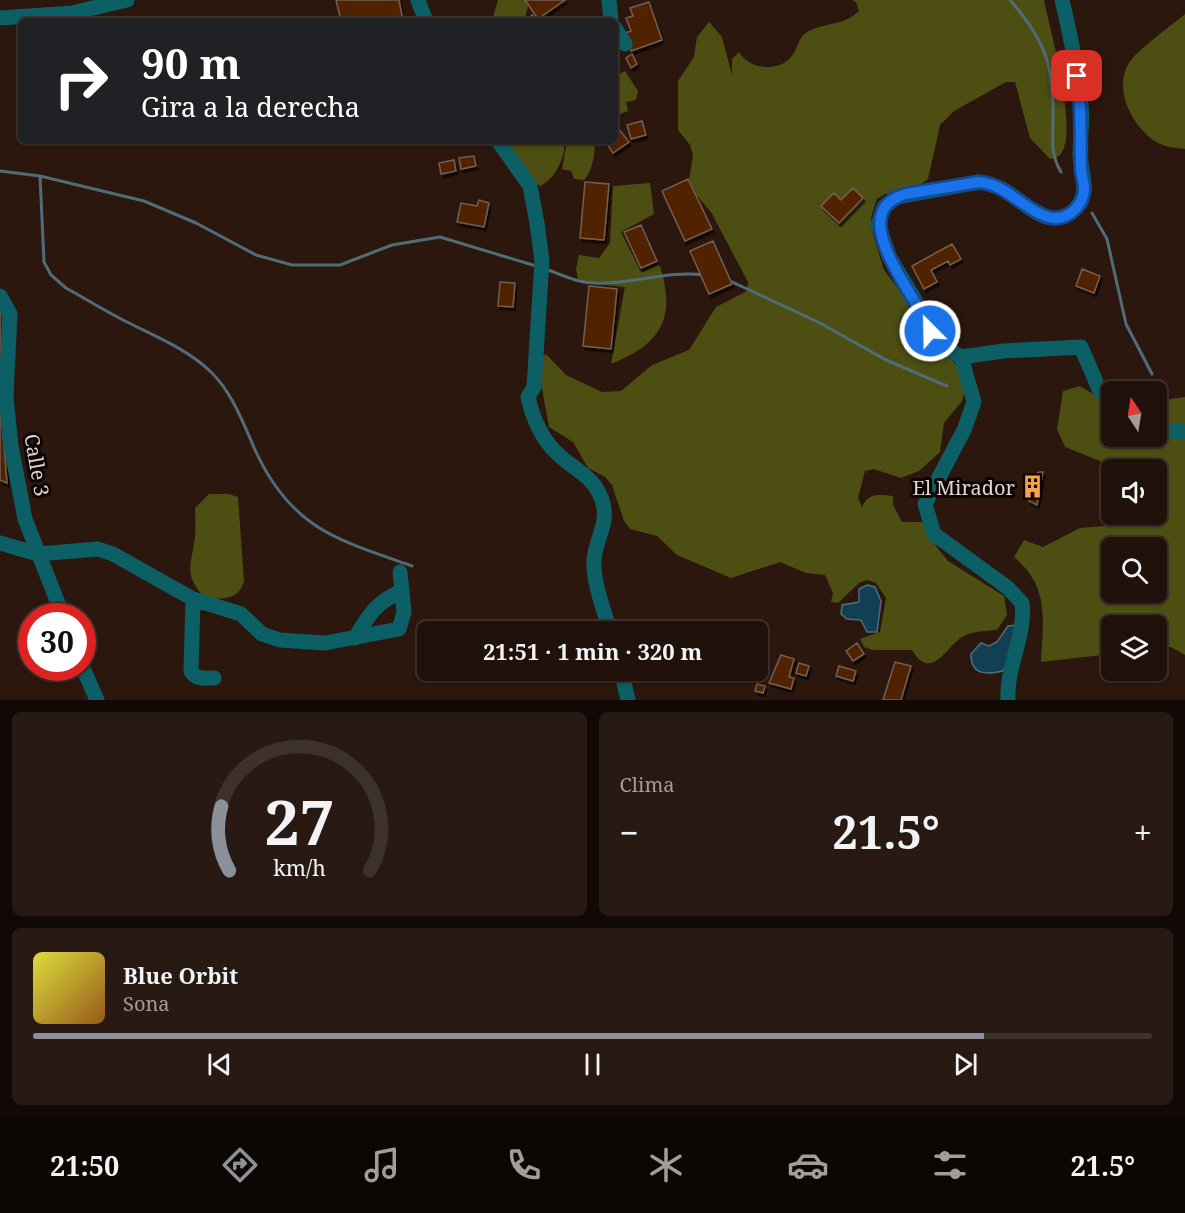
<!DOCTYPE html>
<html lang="es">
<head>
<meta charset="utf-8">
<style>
  :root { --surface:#20110a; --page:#281a13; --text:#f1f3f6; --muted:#a29d9c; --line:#3d312b; --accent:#8c9099 }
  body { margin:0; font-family:"Noto Serif",serif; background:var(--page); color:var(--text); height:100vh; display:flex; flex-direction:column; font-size:22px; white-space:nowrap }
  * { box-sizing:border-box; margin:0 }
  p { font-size:20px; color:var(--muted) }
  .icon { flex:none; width:33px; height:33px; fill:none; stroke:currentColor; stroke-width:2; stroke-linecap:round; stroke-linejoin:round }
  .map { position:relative; height:700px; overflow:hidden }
  .panel { display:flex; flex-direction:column; gap:12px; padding:12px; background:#120906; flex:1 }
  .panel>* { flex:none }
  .hud { position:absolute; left:18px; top:18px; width:600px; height:126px; border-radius:9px; box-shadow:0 2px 4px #0004,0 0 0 2px var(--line); background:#202124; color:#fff; overflow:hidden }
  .needle { width:39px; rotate:348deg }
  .fabs { position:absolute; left:1101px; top:381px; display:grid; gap:12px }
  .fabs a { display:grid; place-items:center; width:66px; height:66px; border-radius:9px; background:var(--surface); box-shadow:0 2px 4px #0004,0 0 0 2px var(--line); font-size:30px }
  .speed { position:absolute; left:18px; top:603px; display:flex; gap:12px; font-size:30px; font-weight:700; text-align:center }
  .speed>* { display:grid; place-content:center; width:78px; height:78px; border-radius:50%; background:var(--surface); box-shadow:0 2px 4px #0004,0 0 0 2px var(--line); line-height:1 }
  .speed .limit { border:9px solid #d22; background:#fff; color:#111 }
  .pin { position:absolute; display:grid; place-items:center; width:51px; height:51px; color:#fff; margin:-26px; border-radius:12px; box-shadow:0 3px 9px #0006 }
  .me { position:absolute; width:66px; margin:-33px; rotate:337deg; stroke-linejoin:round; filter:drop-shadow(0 0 4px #0008) }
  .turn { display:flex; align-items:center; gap:21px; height:126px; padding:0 24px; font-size:27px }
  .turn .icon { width:78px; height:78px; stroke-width:2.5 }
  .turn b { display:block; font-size:42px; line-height:51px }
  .big { font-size:45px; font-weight:700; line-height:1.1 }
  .panel .card { flex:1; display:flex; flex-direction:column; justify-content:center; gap:9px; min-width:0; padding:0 21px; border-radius:9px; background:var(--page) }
  .panel .dial { align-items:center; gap:0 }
  .dial svg { height:156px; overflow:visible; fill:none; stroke:var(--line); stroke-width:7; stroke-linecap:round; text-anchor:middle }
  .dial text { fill:var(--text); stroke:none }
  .song { display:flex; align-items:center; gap:18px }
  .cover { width:72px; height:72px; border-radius:9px; background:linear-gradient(135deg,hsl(60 70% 55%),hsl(30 70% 35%)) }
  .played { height:6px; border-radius:3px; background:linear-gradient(90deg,var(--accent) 85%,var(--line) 85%) }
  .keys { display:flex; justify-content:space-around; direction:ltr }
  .heat { display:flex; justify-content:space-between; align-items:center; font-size:33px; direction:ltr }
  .panel .tiles { flex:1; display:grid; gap:12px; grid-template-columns:1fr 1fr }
  .card:last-child { grid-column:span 2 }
  .trip { position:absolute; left:417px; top:621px; width:351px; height:60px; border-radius:9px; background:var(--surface); box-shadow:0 2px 4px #0004,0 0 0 2px var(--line); font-weight:700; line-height:60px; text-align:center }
  .tabs { display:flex; height:96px; justify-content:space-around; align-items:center; background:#0d0704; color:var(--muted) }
  .tabs .icon { width:42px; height:42px }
  .tabs .current { color:var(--accent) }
  .tabs b { font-size:27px; color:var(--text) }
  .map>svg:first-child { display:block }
  .forest { fill:#4d4f12; fill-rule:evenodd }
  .water { fill:#133f55; stroke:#516c79; stroke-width:1.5 }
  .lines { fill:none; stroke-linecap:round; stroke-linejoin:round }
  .stream { stroke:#516c79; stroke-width:3 }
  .building { fill:#512203; stroke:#755e51; stroke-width:1.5; filter:url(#shadow) }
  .minor { stroke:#0b5f65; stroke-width:15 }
  .route-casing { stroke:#114b97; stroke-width:15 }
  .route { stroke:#1a73e8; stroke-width:10 }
  .labels { text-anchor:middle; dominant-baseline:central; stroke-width:6; stroke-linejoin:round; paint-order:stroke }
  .street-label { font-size:20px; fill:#e2d4ce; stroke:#0d0503 }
  .poi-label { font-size:20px; fill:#e2d4ce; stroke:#0d0503; text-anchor:end }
</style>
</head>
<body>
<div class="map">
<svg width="1185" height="700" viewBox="0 0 1185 700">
  <defs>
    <filter id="shadow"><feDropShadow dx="2" dy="3.5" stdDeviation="0" flood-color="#0009"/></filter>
  </defs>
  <rect width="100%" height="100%" fill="#2b170e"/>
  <!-- forest -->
  <path class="forest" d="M498,0h32l-6,21h-32z
    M852,0h192c5,26 37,137 15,156 -3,2 -6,2 -9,3l-20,-21 -15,-56h-9l-52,29 -14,14 -12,54 -8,6 -35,9 -8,5 -6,19v10l13,42 35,45 11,28 23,18 14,22 -5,18 -18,22 -4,29 -21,19 -18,7 -27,-9 -9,2 -7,27 4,9c7,-15 17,-12 31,-11v9l9,17h21l13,24 12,15 56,35 3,19 -10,15c-12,1 -23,1 -33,6 -16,7 -32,48 -52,14h-39l-9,-3 -4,-8 20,-7 6,-34 -10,-15 -9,-3 -8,3 -21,20 -7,-1 2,-9 -8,-18 -19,-2 -26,-11 -49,16 -54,-23 -20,-19 -27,-7 -6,-8 -12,-36 -7,-8 -17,-9 -15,-26 -24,-15 -12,-66 9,-7 20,21 36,17 19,-1 31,-26 37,-15 27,-43 31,-16 1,-9 -37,-70 -19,-22 -3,-9 4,-26 -3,-10 -12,-15v-49l16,-24 3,-20 12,-15 13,15 10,38v-16l7,-7c9,17 39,21 52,5 8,-9 6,-20 18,-26 18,-9 35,-5 50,-20l-3,-9z
    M1185,14v135c-9,-1 -19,-2 -27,-6 -24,-14 -46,-53 -29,-80 8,-13 43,-38 56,-49z
    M625,71l13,20 -2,9 -10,2 2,9 -13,5v-40z
    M494,141h70c2,16 -9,38 -24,45l-30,-22z
    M567,141h27c2,10 -2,32 -10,39l-10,-1 -3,-8 -9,-2z
    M650,183l4,31 -33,18 20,40 18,-8c18,53 3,80 -48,100l14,-77 -41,-4 -6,-4 -2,-10 3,-14 20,3 11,-15 3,-57z
    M1080,386l31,19 1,31h44l1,-35 28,-4v258l-14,-8 -14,1 -1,-22h-44l-1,28 -70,8c2,-42 9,-75 -27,-105l10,-17 19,7 37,-19 58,-5 7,-8 11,-1v-44l-36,-1 -55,-22 -8,-18 6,-38zM1112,548h44v44h-44z
    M209,494h20l9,3 6,84c-6,20 -20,17 -38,18 -23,-24 -15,-32 -11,-62 1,-9 0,-19 0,-29z"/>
  <!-- water -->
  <path class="water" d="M867,585l8,2 6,14 -4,31h-10l-6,-12 -14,-1 -6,-5 1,-9 17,-3v-13z
    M1017,625l-8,36 -6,10c-18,4 -32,4 -32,-17l10,-11 8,3 8,-4 11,-16z"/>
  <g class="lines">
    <!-- stream -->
    <path class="stream" d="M1010,0c35,40 44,65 43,118 0,21 -3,36 8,54
      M0,171l40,5 4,86 7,13 15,13c20,11 39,23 59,33 29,15 63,28 87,52 21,21 32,52 44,79 36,77 82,88 156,114
      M40,176l104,25 52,22 60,32 36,10h48l52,-20 48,-8 96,29
      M1092,213l15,26 19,85 26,50
      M546,269c16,6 32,14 49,14 37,2 72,-13 109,-8
      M728,280l92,43 66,37 61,26"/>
  </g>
  <!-- building -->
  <path class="building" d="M336,0h63l4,21h-62z
    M525,0h40l-27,19z
    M649,2l13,38 -31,11 -6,-18 6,-2 -5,-13 7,-2 -3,-8z
    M532,15l6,6h-12z
    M632,54l5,10 -6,4 -5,-10z
    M642,121l4,14 -15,4 -4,-14z
    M615,124l14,18 -16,11 -8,-12h10z
    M474,156l2,10 -15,3 -2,-11z
    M454,160l2,11 -15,3 -2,-11z
    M688,179l24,50 -27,12 -23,-50z
    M585,182l24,2 -5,56 -24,-2z
    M853,188l10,10 -24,25 -18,-17 13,-13 7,7z
    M479,200l10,3 -5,24 -27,-5 4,-19 16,3z
    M641,225l16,36 -16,7 -17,-36z
    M713,241l19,43 -23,10 -19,-43z
    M952,244l9,15 -11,6 -2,-4 -17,9 6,12 -13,7 -12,-23z
    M1082,269l18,7 -6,17 -18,-7z
    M500,282l15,1 -2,24 -15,-1z
    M589,286l28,3 -6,60 -28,-3z
    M0,311l4,4 -4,82 7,86 -7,-3z
    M1039,472h4l-6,33 -8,-4 -4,-12 6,-12z
    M857,643l7,11 -11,7 -7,-10z
    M781,655l13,4 -5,18 5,1 -3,11 -22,-6z
    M895,662l16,4 -10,34h-18z
    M799,663l10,3 -3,10 -10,-3z
    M839,666l17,5 -3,10 -17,-5z
    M757,684l8,2 -2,7 -8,-2z"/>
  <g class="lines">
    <!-- minor -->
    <path class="minor" d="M418,0l8,21
      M609,0l2,21
      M1062,0c8,34 16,70 19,104 2,17 -1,34 -1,51 1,10 5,28 4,36 -2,16 -16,28 -32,27 -23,-2 -40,-33 -73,-36l-83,15 -12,10 -6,18 12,33 34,57 6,16 6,10 25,16 43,-6 77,-4 18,42 13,16
      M0,18l72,-5 55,-13
      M615,28l10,16
      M498,141l32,45 7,37 5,38 -8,126 -6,10c5,22 14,44 32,59 14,13 31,20 39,37 14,28 -3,41 -5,67 -1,24 10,49 16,72
      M0,296l10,18 -4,82 5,50 14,73 38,97
      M961,357l13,45 -10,28 -39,74 9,30 74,54 14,15c4,32 -16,65 -14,97
      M1156,429l29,3
      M0,543l38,11 60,-5 15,5 80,45 48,15 21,20 18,6 45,3 74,-14 5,-17 -4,-40
      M193,599l-2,72c5,9 13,7 23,7
      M355,638c13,-22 22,-37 47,-47
      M82,666l15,34
      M621,670l7,30"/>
  </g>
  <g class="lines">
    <defs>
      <path id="route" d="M930,331c-12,-35 -89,-119 -24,-137l73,-12c29,3 43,27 69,35 17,5 34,-9 36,-26 1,-7 -3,-15 -3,-23 -1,-31 1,-61 -4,-92"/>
    </defs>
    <!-- route casing -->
    <use href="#route" class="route-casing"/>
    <!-- route -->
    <use href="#route" class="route"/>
  </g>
  <!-- icons -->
  <defs>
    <symbol id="building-bare" viewBox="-9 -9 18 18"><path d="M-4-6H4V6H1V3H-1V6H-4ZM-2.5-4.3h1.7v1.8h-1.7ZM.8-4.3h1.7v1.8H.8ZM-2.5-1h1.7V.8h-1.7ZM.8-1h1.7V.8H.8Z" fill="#f6a248" stroke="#0d0503" stroke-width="2.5" paint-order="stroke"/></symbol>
  </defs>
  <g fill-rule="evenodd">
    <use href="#building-bare" x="1016" y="470" width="33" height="33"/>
  </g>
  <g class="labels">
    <!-- street labels -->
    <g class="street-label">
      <text transform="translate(37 465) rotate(80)">Calle 3</text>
    </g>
    <!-- poi labels -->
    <g class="poi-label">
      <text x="1015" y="487">El Mirador</text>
    </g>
  </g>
</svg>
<div class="fabs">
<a><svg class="needle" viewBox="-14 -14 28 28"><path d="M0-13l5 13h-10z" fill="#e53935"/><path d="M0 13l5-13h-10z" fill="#a29d9c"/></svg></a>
<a><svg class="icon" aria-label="sound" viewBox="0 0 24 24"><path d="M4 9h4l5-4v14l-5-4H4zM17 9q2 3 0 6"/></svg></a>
<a><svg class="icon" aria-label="search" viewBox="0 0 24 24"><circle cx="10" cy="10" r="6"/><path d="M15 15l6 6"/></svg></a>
<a><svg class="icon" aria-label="layers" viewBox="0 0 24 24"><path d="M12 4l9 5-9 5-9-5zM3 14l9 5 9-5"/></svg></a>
</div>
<div class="speed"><div class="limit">30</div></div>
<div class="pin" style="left:1077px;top:76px;background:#d93025"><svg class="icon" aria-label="arrive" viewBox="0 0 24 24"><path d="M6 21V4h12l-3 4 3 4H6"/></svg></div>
<svg class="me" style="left:930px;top:331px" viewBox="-20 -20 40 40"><circle r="17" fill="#1a73e8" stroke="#fff" stroke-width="3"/><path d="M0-11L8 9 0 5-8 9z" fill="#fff"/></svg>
<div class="trip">21:51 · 1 min · 320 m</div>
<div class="hud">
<div class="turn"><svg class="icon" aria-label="right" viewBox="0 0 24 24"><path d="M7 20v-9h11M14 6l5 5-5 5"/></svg><div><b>90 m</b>Gira a la derecha</div></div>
</div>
</div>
<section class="panel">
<div class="tiles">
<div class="card dial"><svg viewBox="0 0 100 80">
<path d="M14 69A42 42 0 1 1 86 69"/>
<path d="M14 69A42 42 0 0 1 10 36" stroke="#8c9099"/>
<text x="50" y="56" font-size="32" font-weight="700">27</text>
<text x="50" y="72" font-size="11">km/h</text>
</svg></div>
<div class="card"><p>Clima</p>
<div class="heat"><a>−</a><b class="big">21.5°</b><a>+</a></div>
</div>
<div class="card">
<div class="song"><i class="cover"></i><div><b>Blue Orbit</b><p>Sona</p></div></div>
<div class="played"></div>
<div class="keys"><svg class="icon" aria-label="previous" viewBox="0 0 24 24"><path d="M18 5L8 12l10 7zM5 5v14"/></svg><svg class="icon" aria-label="pause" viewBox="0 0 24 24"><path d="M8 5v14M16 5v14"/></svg><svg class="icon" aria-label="next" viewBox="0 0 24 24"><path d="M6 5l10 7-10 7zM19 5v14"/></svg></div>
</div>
</div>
</section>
<nav class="tabs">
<b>21:50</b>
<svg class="icon current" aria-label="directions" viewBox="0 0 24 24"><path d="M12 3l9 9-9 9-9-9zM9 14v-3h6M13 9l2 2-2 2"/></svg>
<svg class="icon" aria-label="music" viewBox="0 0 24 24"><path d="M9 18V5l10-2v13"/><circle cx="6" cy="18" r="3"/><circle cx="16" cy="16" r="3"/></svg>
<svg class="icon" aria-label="phone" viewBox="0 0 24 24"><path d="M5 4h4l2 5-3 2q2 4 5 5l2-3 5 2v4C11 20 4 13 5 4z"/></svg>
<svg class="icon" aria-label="climate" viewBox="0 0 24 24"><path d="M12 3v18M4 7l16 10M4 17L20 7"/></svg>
<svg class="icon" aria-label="car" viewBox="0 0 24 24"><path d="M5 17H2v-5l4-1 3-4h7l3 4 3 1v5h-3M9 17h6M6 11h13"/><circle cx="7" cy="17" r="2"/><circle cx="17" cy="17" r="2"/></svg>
<svg class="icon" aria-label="filters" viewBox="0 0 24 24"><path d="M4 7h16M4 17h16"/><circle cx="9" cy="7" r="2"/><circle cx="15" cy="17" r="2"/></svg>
<b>21.5°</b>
</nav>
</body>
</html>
